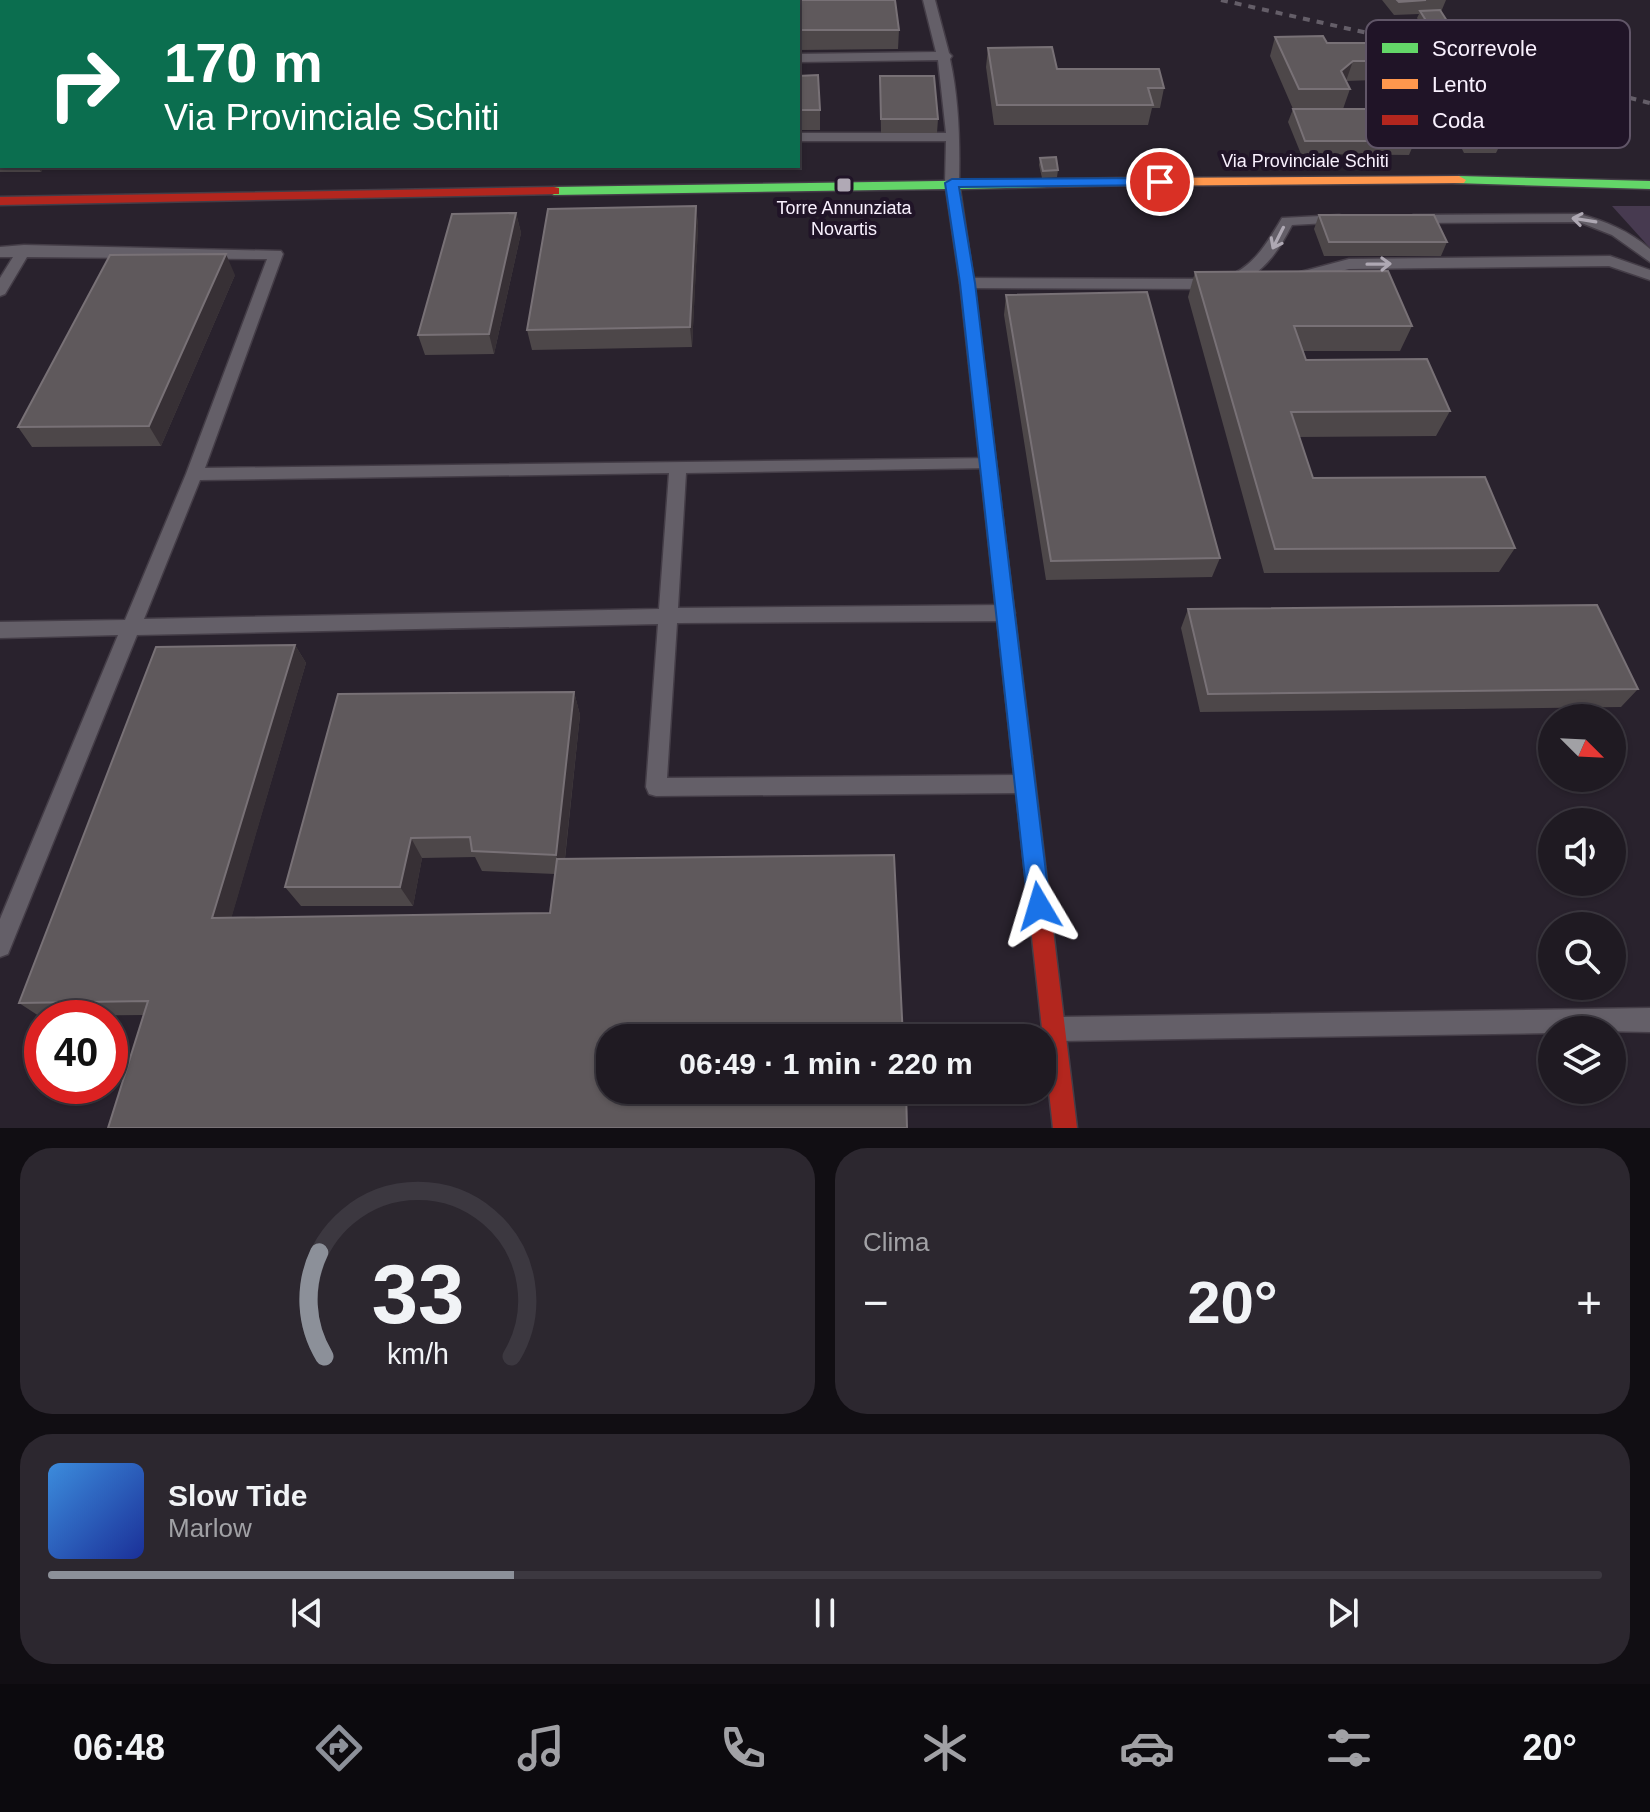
<!DOCTYPE html>
<html lang="it">
<head>
<meta charset="utf-8">
<style>
  :root { --surface:#1f1a22; --page:#2c272f; --text:#f1f3f6; --muted:#a1a1a5; --line:#3c3840; --accent:#8c9099 }
  body { margin:0; font-family:Helvetica,sans-serif; background:var(--page); color:var(--text); height:100vh; display:flex; flex-direction:column; font-size:30px; white-space:nowrap }
  * { box-sizing:border-box; margin:0 }
  p { font-size:26px; color:var(--muted) }
  .icon { flex:none; width:44px; height:44px; fill:none; stroke:currentColor; stroke-width:2; stroke-linecap:round; stroke-linejoin:round }
  .map { position:relative; height:1128px; overflow:hidden }
  .side { display:flex; flex-direction:column; gap:20px; padding:20px; background:#110e13; flex:1 }
  .side>* { flex:none }
  .top-card { position:absolute; left:0px; top:0px; width:800px; height:168px; box-shadow:0 2px 6px #0004,0 0 0 2px var(--line); background:#0b6e4f; color:#fff; overflow:hidden }
  .needle { width:52px; rotate:114deg }
  .tools { position:absolute; left:1538px; top:704px; display:grid; gap:16px }
  .tools a { display:grid; place-items:center; width:88px; height:88px; border-radius:50%; background:var(--surface); box-shadow:0 2px 6px #0004,0 0 0 2px var(--line); font-size:40px }
  .speed { position:absolute; left:24px; top:1000px; display:flex; gap:16px; font-size:40px; font-weight:700; text-align:center }
  .speed>* { display:grid; place-content:center; width:104px; height:104px; border-radius:50%; background:var(--surface); box-shadow:0 2px 6px #0004,0 0 0 2px var(--line); line-height:1 }
  .speed .limit { border:12px solid #d22; background:#fff; color:#111 }
  .pin { position:absolute; display:grid; place-items:center; width:68px; height:68px; color:#fff; margin:-34px; border:4px solid #fff; border-radius:50%; box-shadow:0 2px 8px #0007 }
  .me { position:absolute; width:88px; margin:-44px; rotate:353deg; stroke-linejoin:round; filter:drop-shadow(0 0 6px #0008) }
  .turn { display:flex; align-items:center; gap:28px; height:168px; padding:0 32px; font-size:36px }
  .turn .icon { width:104px; height:104px; stroke-width:2.5 }
  .turn b { display:block; font-size:56px; line-height:68px }
  .big { font-size:60px; font-weight:600; line-height:1.1 }
  .side .tile { flex:1; display:flex; flex-direction:column; justify-content:center; gap:12px; min-width:0; padding:0 28px; border-radius:32px; background:var(--page) }
  .side .dial { align-items:center; gap:0 }
  .dial svg { height:208px; overflow:visible; fill:none; stroke:var(--line); stroke-width:7; stroke-linecap:round; text-anchor:middle }
  .dial text { fill:var(--text); stroke:none }
  .song { display:flex; align-items:center; gap:24px }
  .cover { width:96px; height:96px; border-radius:12px; background:linear-gradient(135deg,hsl(210 70% 55%),hsl(230 70% 35%)) }
  .played { height:8px; border-radius:4px; background:linear-gradient(90deg,var(--accent) 30%,var(--line) 30%) }
  .keys { display:flex; justify-content:space-around; direction:ltr }
  .heat { display:flex; justify-content:space-between; align-items:center; font-size:44px; direction:ltr }
  .side .tiles { flex:1; display:grid; gap:20px; grid-template-columns:1fr 1fr }
  .tile:last-child { grid-column:span 2 }
  .trip { position:absolute; left:596px; top:1024px; width:460px; height:80px; border-radius:32px; background:var(--surface); box-shadow:0 2px 6px #0004,0 0 0 2px var(--line); font-weight:600; line-height:80px; text-align:center }
  .dock { display:flex; height:128px; justify-content:space-around; align-items:center; background:#0c0a0e; color:var(--muted) }
  .dock .icon { width:56px; height:56px }
  .dock .selected { color:var(--accent) }
  .dock b { font-size:36px; color:var(--text) }
  .map>svg:first-child { display:block }
  .green { fill:#473a50 }
  .lines { fill:none; stroke-linecap:round; stroke-linejoin:round }
  .lane-casing { stroke:#443d47; stroke-width:3 }
  .fast-casing { stroke:#443d47; stroke-width:3 }
  .slow-casing { stroke:#443d47; stroke-width:3 }
  .jam-casing { stroke:#443d47; stroke-width:3 }
  .lane { fill:#645f68; fill-rule:evenodd }
  .fast { fill:#63d668; fill-rule:evenodd }
  .slow { fill:#ff974d; fill-rule:evenodd }
  .jam { fill:#b3261e; fill-rule:evenodd }
  .rail { stroke:#645e68; stroke-width:4; stroke-dasharray:7 7; stroke-linecap:butt }
  .wall { fill:#4d4749 }
  .shaded-wall { fill:#373035 }
  .building { fill:#5f595c; stroke:#787176; stroke-width:2 }
  .oneway { stroke:#aea8b3 }
  .route { fill:#1a73e8; stroke:#114b97; stroke-width:2 }
  .poi-dot { fill:#b0a9b5; stroke:#201427; stroke-width:3 }
  .labels { text-anchor:middle; dominant-baseline:central; stroke-width:8; stroke-linejoin:round; paint-order:stroke }
  .far-street-label { font-size:18px; fill:#f9f1fe; stroke:#201427 }
  .far-poi-label { font-size:18px; fill:#f9f1fe; stroke:#201427 }
  .key { fill:#201427; stroke:#615668; stroke-width:2 }
  .key-label { font-size:22px; fill:#f9f1fe }
</style>
</head>
<body>
<div class="map">
<svg width="1650" height="1128" viewBox="0 0 1650 1128">
  <rect width="100%" height="100%" fill="#29222d"/>
  <!-- green -->
  <path class="green" d="M1612,206h38v42z"/>
  <g class="lines">
    <defs>
      <path id="lane" d="M923,0h12l14,53 3,3 -2,3c9,41 10,82 9,124l-7,4 -7,-4 1,-42h-148v-8h148l-8,-73 -140,2v-8l138,-2z
        M1579,214c27,7 50,17 71,35v13l-38,-27 -33,-13 -166,1 -7,-4 7,-4z
        M1339,215l5,1v6l-52,3c-16,31 -33,54 -68,64l-257,-1 -7,-5 7,-5 255,1c32,-12 43,-33 60,-61z
        M24,245l257,6 2,3 -78,214 789,-10 2,4 -8,6 -302,5 -8,135 328,-3 7,3 2,5 -2,5 -7,3 -329,2 -10,155 357,-3 7,3 3,6 -3,6 -7,3 -368,3 -7,-2 -3,-7 12,-163 -521,11 -129,319 -8,3v-38l118,-284 -118,3v-16l125,-2 61,-146 81,-215 -240,-2 -22,37 -5,2v-18l13,-21h-13v-10zM669,473l-10,136 -515,10 56,-139z
        M1610,256l40,14v10l-41,-14 -260,3 -55,14 -7,-5 2,-3 60,-16z
        M1650,1008v24l-98,-2v3l-491,8 -8,-4 -4,-8 4,-8 8,-4z"/>
      <path id="fast" d="M1459,176l191,5v8l-196,-6 -2,-3z
        M1127,178l7,4 -2,3 -172,4 14,94 58,473 -3,6 -7,3 -7,-3 -3,-6 -52,-473 -14,-94 -392,6 -7,-4 7,-4z"/>
      <path id="slow" d="M1459,176l7,4 -2,3 -337,3 -7,-4 7,-4z"/>
      <path id="jam" d="M554,187l5,1v6l-559,11v-8z
        M1022,747l7,3 3,6 45,372h-24l-41,-372 3,-6z"/>
    </defs>
    <!-- lane casing -->
    <use href="#lane" class="lane-casing"/>
    <!-- fast casing -->
    <use href="#fast" class="fast-casing"/>
    <!-- slow casing -->
    <use href="#slow" class="slow-casing"/>
    <!-- jam casing -->
    <use href="#jam" class="jam-casing"/>
    <!-- lane -->
    <use href="#lane" class="lane"/>
    <!-- fast -->
    <use href="#fast" class="fast"/>
    <!-- slow -->
    <use href="#slow" class="slow"/>
    <!-- jam -->
    <use href="#jam" class="jam"/>
    <!-- rail -->
    <path class="rail" d="M1221,0l191,43 238,60"/>
  </g>
  <!-- wall -->
  <path class="wall" d="M0,0l3,2 -1,51 -2,-3z
    M1382,0h64l-5,12 10,15 -2,7 -25,-5 -7,-11 2,-4 -25,1z
    M798,2l101,28 -1,19 -100,1z
    M1275,37l52,6 54,18 -7,19 -28,1 4,8 -7,20 72,32 -6,14 -108,-1 -13,-32 5,-13 -23,-53z
    M988,48l69,21 107,19 -4,20h-8l-4,17h-154l-8,-58z
    M1482,62l28,16 18,2 26,17 -4,7h-7l1,2 -10,20h-32l4,7 -10,20h-32l-13,-26h-21l-15,-30 8,-20 55,1 -1,-2z
    M798,76l22,34v20h-22z
    M880,76l58,43 -1,14h-56z
    M0,129h2v37h43l-4,6h-41z
    M1040,158l18,12 -1,7 -15,1 -3,-13z
    M696,206l2,20 -6,121 -160,3 -5,-20z
    M516,213l5,20 -27,121 -69,1 -7,-20z
    M1319,215l128,27 -6,14h-117l-10,-27z
    M1195,272l217,54 -12,25h-97l3,9 144,51 -14,25 -137,1 14,41 202,70 -16,24 -235,1 -76,-276z
    M235,275l-74,171 -129,1 -14,-20z
    M1006,295l214,263 -8,19 -166,3 -42,-265z
    M1188,609l450,80 -17,18 -421,5 -19,-84z
    M295,645l11,18 -75,255 319,-5 5,-39 -73,-3 -7,-14 -53,1 -9,48h-112l-16,-19 289,-195 6,23 -15,144 329,-4 -750,160 -105,1 -20,-13z"/>
  <!-- shaded-wall -->
  <path class="shaded-wall" d="M0,0h2l1,2 -1,20 -2,3z
    M139,0h10l1,2h-12z
    M1353,61l-7,20 -5,-10z
    M37,166h8l-4,6z
    M696,206l2,20 -6,121 -2,-20z
    M516,213l5,20 -27,121 -5,-20z
    M226,254l9,21 -74,171 -12,-20z
    M295,645l11,18 -79,270 -15,-15z
    M574,692l6,23 -17,160 -7,-20z
    M411,838l11,20 -9,48 -13,-19z"/>
  <!-- building -->
  <path class="building" d="M17,0h122l-1,2h-122z
    M185,0h355v2h-356z
    M583,0h312l4,30h-101v-28h-215z
    M1397,0h29l-27,2z
    M1440,10l11,17 -24,-5 -7,-11z
    M2,20v14h-2v-12z
    M1323,36l4,7h44l10,18h-28l-12,10 9,18h-51l-24,-52z
    M1052,47l5,22h102l5,19h-16l5,17h-156l-9,-57z
    M818,75l2,35h-22v-34z
    M880,76h54l4,43h-57z
    M1293,109h106l16,32h-110z
    M0,129h2v23h-2z
    M1056,157l2,13 -15,1 -3,-13z
    M696,206l-6,121 -163,3 21,-121z
    M516,213l-27,121 -71,1 34,-121z
    M1319,215h115l13,27h-118z
    M226,254l-77,172 -131,1 92,-172z
    M1388,271l24,55h-118l12,34 121,-1 23,52 -159,1 22,66 172,-1 30,71 -240,1 -80,-277z
    M1147,292l73,266 -169,3 -45,-266z
    M1597,605l41,84 -430,5 -20,-85z
    M295,645l-83,273 338,-5 7,-54 337,-4 9,183h-293v52h296l1,38h-799l40,-127 -129,2 137,-356z
    M574,692l-18,163 -84,-4 -2,-14 -59,1 -11,49h-115l53,-193z"/>
  <!-- one-way arrows -->
  <defs><path id="oneway-shaft" d="M-6 0H5M1.5-3L5.5 0L1.5 3" fill="none" stroke-width="1.6" stroke-linecap="round" stroke-linejoin="round" transform="scale(2)"/></defs>
  <g class="oneway">
    <use href="#oneway-shaft" transform="translate(1584 220) rotate(-171)"/>
    <use href="#oneway-shaft" transform="translate(1278 238) rotate(117)"/>
    <use href="#oneway-shaft" transform="translate(1379 264) rotate(-1)"/>
  </g>
  <!-- route -->
  <path class="route" d="M1160,178l7,4 -2,3 -206,2 16,96 75,623 -3,8 -8,3 -7,-3 -4,-8 -68,-623 -15,-100 7,-4z"/>
  <!-- markers -->
  <rect class="poi-dot" x="836" y="177" width="16" height="16" rx="4"/>
  <g class="labels">
    <!-- far-street labels -->
    <g class="far-street-label">
      <text x="1305" y="161">Via Provinciale Schiti</text>
    </g>
    <!-- far-poi labels -->
    <g class="far-poi-label">
      <text x="844" y="208">Torre Annunziata<tspan x="844" dy="21">Novartis</tspan></text>
    </g>
  </g>
  <!-- legend -->
  <rect x="1366" y="20" width="264" height="128" rx="12" class="key"/>
  <rect x="1382" y="43" width="36" height="10" fill="#63d668"/>
  <rect x="1382" y="79" width="36" height="10" fill="#ff974d"/>
  <rect x="1382" y="115" width="36" height="10" fill="#b3261e"/>
  <g class="key-label">
    <text x="1432" y="56">Scorrevole</text>
    <text x="1432" y="92">Lento</text>
    <text x="1432" y="128">Coda</text>
  </g>
</svg>
<div class="tools">
<a><svg class="needle" viewBox="-14 -14 28 28"><path d="M0-13l5 13h-10z" fill="#e53935"/><path d="M0 13l5-13h-10z" fill="#a1a1a5"/></svg></a>
<a><svg class="icon" aria-label="sound" viewBox="0 0 24 24"><path d="M4 9h4l5-4v14l-5-4H4zM17 9q2 3 0 6"/></svg></a>
<a><svg class="icon" aria-label="search" viewBox="0 0 24 24"><circle cx="10" cy="10" r="6"/><path d="M15 15l6 6"/></svg></a>
<a><svg class="icon" aria-label="layers" viewBox="0 0 24 24"><path d="M12 4l9 5-9 5-9-5zM3 14l9 5 9-5"/></svg></a>
</div>
<div class="speed"><div class="limit">40</div></div>
<div class="pin" style="left:1160px;top:182px;background:#d93025"><svg class="icon" aria-label="arrive" viewBox="0 0 24 24"><path d="M6 21V4h12l-3 4 3 4H6"/></svg></div>
<svg class="me" style="left:1039px;top:906px" viewBox="-20 -20 40 40"><path d="M0-17L14 15 0 8-14 15z" fill="#1a73e8" stroke="#fff" stroke-width="4"/></svg>
<div class="trip">06:49 · 1 min · 220 m</div>
<div class="top-card">
<div class="turn"><svg class="icon" aria-label="right" viewBox="0 0 24 24"><path d="M7 20v-9h11M14 6l5 5-5 5"/></svg><div><b>170 m</b>Via Provinciale Schiti</div></div>
</div>
</div>
<section class="side">
<div class="tiles">
<div class="tile dial"><svg viewBox="0 0 100 80">
<path d="M14 69A42 42 0 1 1 86 69"/>
<path d="M14 69A42 42 0 0 1 12 29" stroke="#8c9099"/>
<text x="50" y="56" font-size="32" font-weight="700">33</text>
<text x="50" y="72" font-size="11">km/h</text>
</svg></div>
<div class="tile"><p>Clima</p>
<div class="heat"><a>−</a><b class="big">20°</b><a>+</a></div>
</div>
<div class="tile">
<div class="song"><i class="cover"></i><div><b>Slow Tide</b><p>Marlow</p></div></div>
<div class="played"></div>
<div class="keys"><svg class="icon" aria-label="previous" viewBox="0 0 24 24"><path d="M18 5L8 12l10 7zM5 5v14"/></svg><svg class="icon" aria-label="pause" viewBox="0 0 24 24"><path d="M8 5v14M16 5v14"/></svg><svg class="icon" aria-label="next" viewBox="0 0 24 24"><path d="M6 5l10 7-10 7zM19 5v14"/></svg></div>
</div>
</div>
</section>
<nav class="dock">
<b>06:48</b>
<svg class="icon selected" aria-label="directions" viewBox="0 0 24 24"><path d="M12 3l9 9-9 9-9-9zM9 14v-3h6M13 9l2 2-2 2"/></svg>
<svg class="icon" aria-label="music" viewBox="0 0 24 24"><path d="M9 18V5l10-2v13"/><circle cx="6" cy="18" r="3"/><circle cx="16" cy="16" r="3"/></svg>
<svg class="icon" aria-label="phone" viewBox="0 0 24 24"><path d="M5 4h4l2 5-3 2q2 4 5 5l2-3 5 2v4C11 20 4 13 5 4z"/></svg>
<svg class="icon" aria-label="climate" viewBox="0 0 24 24"><path d="M12 3v18M4 7l16 10M4 17L20 7"/></svg>
<svg class="icon" aria-label="car" viewBox="0 0 24 24"><path d="M5 17H2v-5l4-1 3-4h7l3 4 3 1v5h-3M9 17h6M6 11h13"/><circle cx="7" cy="17" r="2"/><circle cx="17" cy="17" r="2"/></svg>
<svg class="icon" aria-label="filters" viewBox="0 0 24 24"><path d="M4 7h16M4 17h16"/><circle cx="9" cy="7" r="2"/><circle cx="15" cy="17" r="2"/></svg>
<b>20°</b>
</nav>
</body>
</html>
